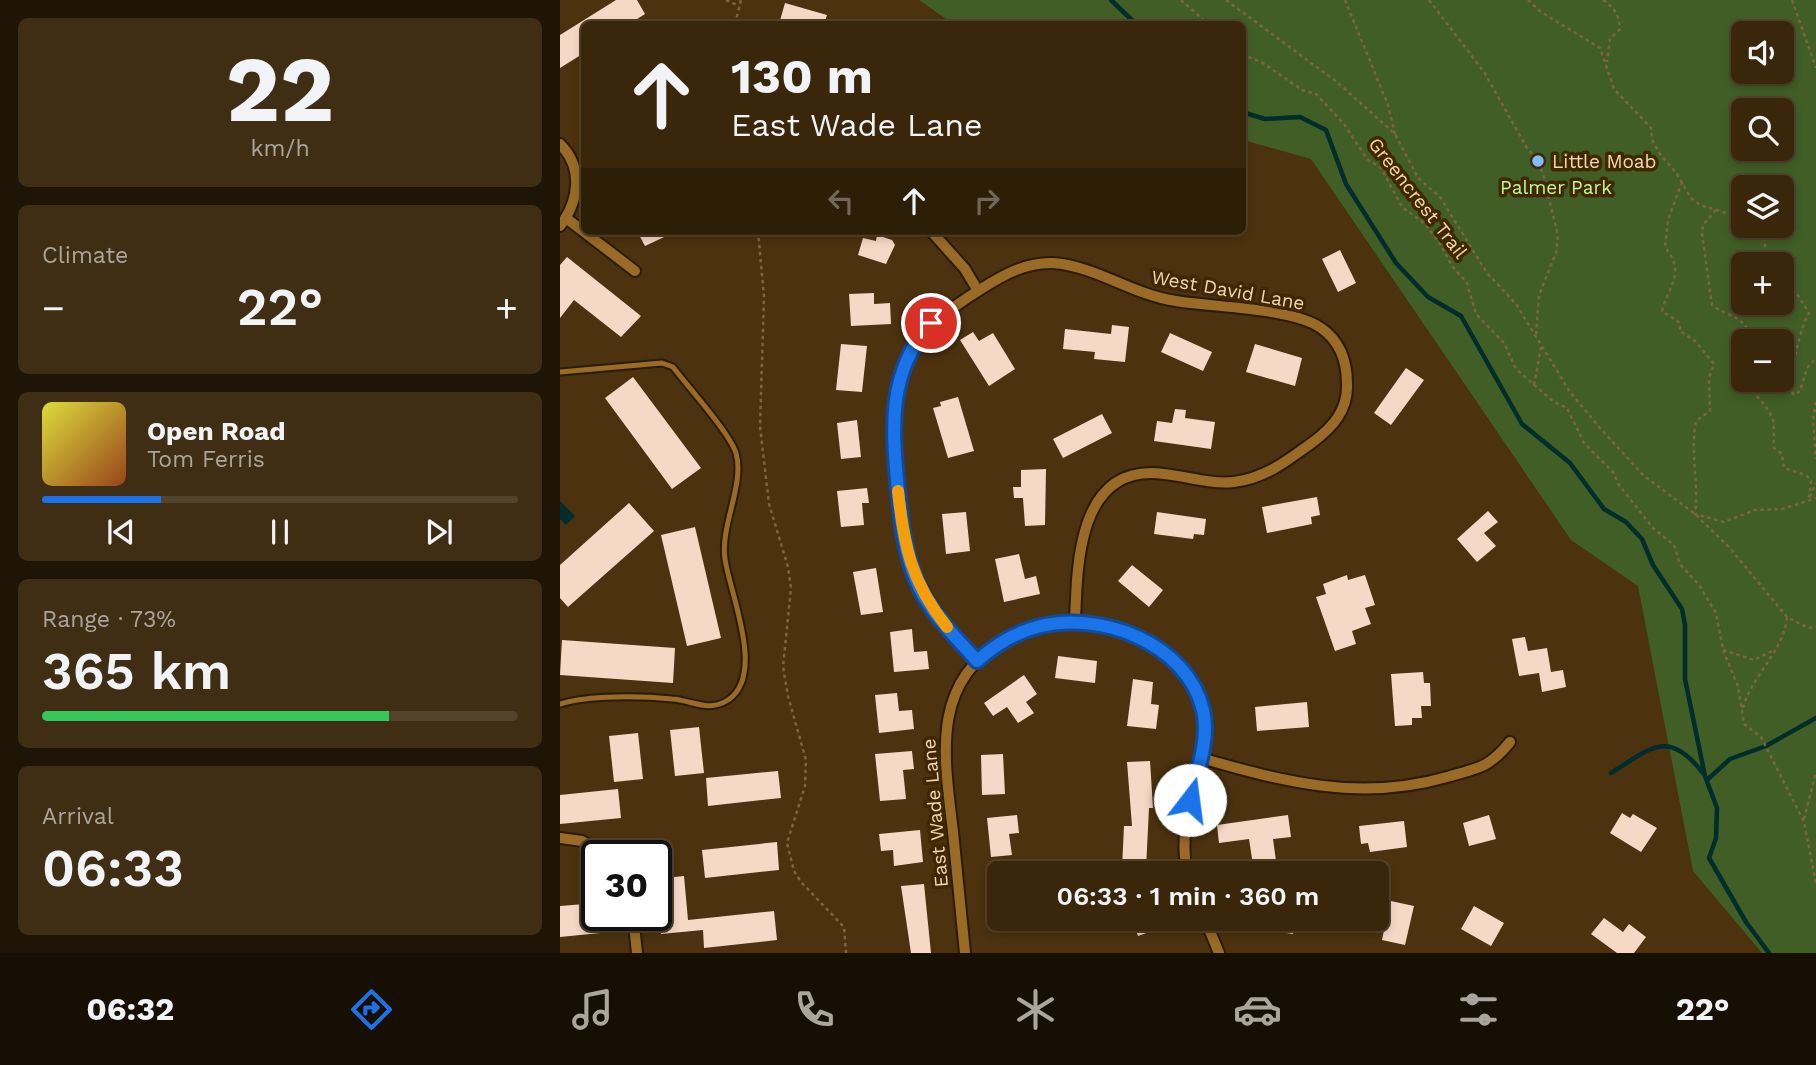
<!DOCTYPE html>
<html lang="en">
<head>
<meta charset="utf-8">
<style>
  :root { --surface:#39260b; --page:#402e14; --text:#f1f3f6; --muted:#aba59d; --line:#53432c; --accent:#1a73e8 }
  body { margin:0; font-family:"Work Sans",sans-serif; background:var(--page); color:var(--text); height:100vh; display:flex; flex-direction:column; font-size:26px; white-space:nowrap }
  * { box-sizing:border-box; margin:0 }
  p { font-size:23px; color:var(--muted) }
  .icon { flex:none; width:38px; height:38px; fill:none; stroke:currentColor; stroke-width:2; stroke-linecap:round; stroke-linejoin:round }
  .map { position:relative; flex:1; overflow:hidden }
  .side { display:flex; flex-direction:column; gap:18px; padding:18px; background:#1f1506; width:560px }
  .side>* { flex:none }
  .top-card { position:absolute; left:21px; top:21px; width:665px; height:214px; border-radius:10px; box-shadow:0 4px 10px #0003,0 0 0 2px var(--line); background:#39260b; color:var(--text); overflow:hidden }
  .fabs { position:absolute; left:1171px; top:21px; display:grid; gap:14px }
  .fabs a { display:grid; place-items:center; width:63px; height:63px; border-radius:10px; background:var(--surface); box-shadow:0 4px 10px #0003,0 0 0 2px var(--line); font-size:35px }
  .speed { position:absolute; left:21px; top:840px; display:flex; gap:14px; font-size:35px; font-weight:700; text-align:center }
  .speed>* { display:grid; place-content:center; width:91px; height:91px; border-radius:50%; background:var(--surface); box-shadow:0 4px 10px #0003,0 0 0 2px var(--line); line-height:1 }
  .speed .limit { border:4px solid #111; border-radius:10px; background:#fff; color:#111 }
  .pin { position:absolute; display:grid; place-items:center; width:60px; height:60px; color:#fff; margin:-30px; border:4px solid #fff; border-radius:50%; box-shadow:0 2px 7px #0007 }
  .me { position:absolute; width:77px; margin:-38px; rotate:15deg; stroke-linejoin:round; filter:drop-shadow(0 0 5px #0008) }
  .turn { display:flex; align-items:center; gap:24px; height:147px; padding:0 35px; font-size:32px }
  .turn .icon { width:91px; height:91px; stroke-width:2.5 }
  .turn b { display:block; font-size:49px; line-height:60px }
  .lanes { display:flex; align-items:center; height:66px; padding:0 35px; background:#0003; justify-content:center; gap:35px; direction:ltr }
  .lanes .off { opacity:.35 }
  .big { font-size:52px; font-weight:600; line-height:1.1 }
  .side .widget { flex:1; display:flex; flex-direction:column; justify-content:center; gap:10px; min-width:0; padding:0 24px; border-radius:10px; background:var(--page) }
  .side .dial { align-items:center; gap:0 }
  .dial b { font-size:91px; line-height:1 }
  .song { display:flex; align-items:center; gap:21px }
  .cover { width:84px; height:84px; border-radius:10px; background:linear-gradient(135deg,hsl(60 70% 55%),hsl(20 70% 35%)) }
  .played { height:7px; border-radius:4px; background:linear-gradient(90deg,var(--accent) 25%,var(--line) 25%) }
  .keys { display:flex; justify-content:space-around; direction:ltr }
  .heat { display:flex; justify-content:space-between; align-items:center; font-size:38px; direction:ltr }
  .charge { height:10px; border-radius:5px; background:linear-gradient(90deg,#34c759 73%,var(--line) 0) }
  .trip { position:absolute; left:427px; top:861px; width:402px; height:70px; border-radius:10px; background:var(--surface); box-shadow:0 4px 10px #0003,0 0 0 2px var(--line); font-weight:600; line-height:70px; text-align:center }
  .tabs { display:flex; height:112px; justify-content:space-around; align-items:center; background:#170f04; color:var(--muted) }
  .tabs .icon { width:49px; height:49px }
  .tabs .active { color:var(--accent) }
  .tabs b { font-size:32px; color:var(--text) }
  main { display:flex; flex:1; min-height:0 }
  .map>svg:first-child { display:block }
  .green { fill:#405e26; fill-rule:evenodd }
  .water { fill:#012d2c }
  .lines { fill:none; stroke-linecap:round; stroke-linejoin:round }
  .stream { stroke:#012d2c; stroke-width:4.5 }
  .building { fill:#f6d8c7 }
  .service-casing { stroke:#2b1c07; stroke-width:9 }
  .minor-casing { stroke:#2b1c07; stroke-width:14 }
  .path { stroke:#7e6442; stroke-width:2.5; stroke-dasharray:3.5 3.5; stroke-linecap:butt }
  .service { stroke:#9a6b27; stroke-width:5 }
  .minor { stroke:#9a6b27; stroke-width:10 }
  .route-casing { stroke:#114b97; stroke-width:18 }
  .route { stroke:#1a73e8; stroke-width:12 }
  .slow { stroke:#f59e0b; stroke-width:12 }
  .poi-dot { fill:#84bcfb; stroke:#412803; stroke-width:2.5 }
  .labels { text-anchor:middle; dominant-baseline:central; stroke-width:7; stroke-linejoin:round; paint-order:stroke }
  .poi-label { font-size:19px; fill:#f1d7b7; stroke:#412803; text-anchor:start }
  .park-label { font-size:19px; fill:#bef790; stroke:#412803 }
  .street-label { font-size:19px; fill:#f1d7b7; stroke:#412803 }
</style>
</head>
<body>
<main>
<section class="side">
<div class="widget dial"><b>22</b><p>km/h</p></div>
<div class="widget"><p>Climate</p>
<div class="heat"><a>−</a><b class="big">22°</b><a>+</a></div>
</div>
<div class="widget">
<div class="song"><i class="cover"></i><div><b>Open Road</b><p>Tom Ferris</p></div></div>
<div class="played"></div>
<div class="keys"><svg class="icon" aria-label="previous" viewBox="0 0 24 24"><path d="M18 5L8 12l10 7zM5 5v14"/></svg><svg class="icon" aria-label="pause" viewBox="0 0 24 24"><path d="M8 5v14M16 5v14"/></svg><svg class="icon" aria-label="next" viewBox="0 0 24 24"><path d="M6 5l10 7-10 7zM19 5v14"/></svg></div>
</div>
<div class="widget"><p>Range · 73%</p><b class="big">365 km</b><div class="charge"></div></div>
<div class="widget"><p>Arrival</p><b class="big">06:33</b></div>
</section>
<div class="map">
<svg width="1256" height="953" viewBox="0 0 1256 953">
  <rect width="100%" height="100%" fill="#4c320f"/>
  <!-- green -->
  <path class="green" d="M359,0h897v953h-54l-69,-82 -55,-285 -67,-46 -260,-381 -68,-19 -1,-116h-289zM1183,33h39v39h-39zM1183,110h39v39h-39zM1183,187h39v39h-39zM1183,264h39v39h-39zM1183,341h39v39h-39z"/>
  <!-- water -->
  <path class="water" d="M0,501l15,15 -9,9 -6,-6z"/>
  <g class="lines">
    <!-- stream -->
    <path class="stream" d="M551,0l22,21 18,3
      M682,112l23,7 35,-2 26,13 20,54 50,79 32,34 33,19 61,108 48,39 34,46 22,13 16,17 11,26 29,44 3,16v54l20,97 12,32 -1,30 -7,20 37,64 23,31
      M1051,773c40,-25 57,-45 92,0
      M1147,780l23,-21 36,-13 50,-28"/>
  </g>
  <!-- building -->
  <path class="building" d="M56,0h21l8,14 -16,10h-45v29l-24,15v-33z
    M225,3l42,12 -3,9h-45z
    M77,231h40l-32,15z
    M317,235l15,5 3,5 -9,19 -28,-9 5,-17 13,3z
    M780,250l16,33 -18,9 -16,-33z
    M7,257l74,59 -20,21 -47,-37 -14,18v-53z
    M314,293v11l16,-1 1,21 -40,2 -2,-32z
    M552,325l17,2 -4,35 -31,-3 1,-7 -32,-3 2,-20 46,5z
    M413,332l6,9 14,-8 22,36 -26,17 -29,-46z
    M610,333l42,19 -9,19 -42,-19z
    M281,344l26,2 -5,46 -26,-2z
    M695,344l47,14 -7,28 -49,-14z
    M846,368l18,12 -33,45 -17,-12z
    M73,377l68,91 -29,21 -67,-91z
    M398,397l16,54 -26,7 -15,-50 8,-2 -1,-4z
    M615,409l11,1 -1,8 30,4 -4,27 -57,-8 3,-20 15,2z
    M542,414l10,19 -49,25 -10,-19z
    M297,420l4,37 -20,2 -4,-36z
    M486,469l-1,56 -20,1 -2,-28h-9l-1,-11h8v-17z
    M307,488l2,15h-7l2,22 -23,2 -4,-36z
    M757,497l3,18 -9,2 1,7 -45,9 -5,-26z
    M69,503l25,28 -86,76 -8,-9v-33z
    M928,511l10,11 -14,11 12,13 -19,16 -20,-23z
    M406,512l4,39 -24,3 -4,-40z
    M597,512l49,7 -2,16 -10,-1 -1,5 -39,-5z
    M135,527l26,111 -34,8 -26,-111z
    M459,554l6,25 11,-3 4,18 -36,8 -9,-43z
    M572,565l31,25 -14,17 -31,-26z
    M316,568l7,44 -22,3 -8,-43z
    M787,575l1,5 17,-5 10,30 -10,3 6,16 -19,7 4,13 -21,7 -19,-54 10,-3 -3,-10z
    M352,629l2,23 13,-1 2,18 -35,3 -4,-40z
    M965,637l3,14 19,-3 4,24 12,-2 3,17 -24,5 -3,-19 -20,3 -7,-37z
    M2,640l113,8 -2,35 -113,-8z
    M498,656l39,5 -2,22 -40,-5z
    M863,672l1,11h6l1,23h-10l1,12h-10v7l-17,1 -4,-52z
    M464,675l13,19 -11,8 8,11 -16,10 -11,-16 -14,9 -9,-13z
    M573,679l20,3 -2,22 8,1 -3,24 -29,-3z
    M337,693l2,18 13,-1 2,19 -35,4 -4,-38z
    M747,702l2,25 -52,4 -2,-24z
    M139,727l5,46 -29,3 -5,-46z
    M78,733l5,46 -29,3 -5,-46z
    M352,751l2,18 -11,1 3,29 -26,2 -5,-47z
    M443,754l2,40 -23,1 -1,-40z
    M590,761l3,47h-4l-3,61 -24,-1 2,-42h8l-5,-64z
    M218,771l3,27 -73,8 -2,-28z
    M58,789l3,29 -61,6v-29z
    M1062,813l8,5 3,-4 24,14 -16,24 -31,-19z
    M457,815l2,18 -10,1 3,21 -21,2 -4,-39z
    M728,815l3,22 -18,2 3,22 -23,4 -4,-26 -30,4 -2,-18z
    M929,815l7,24 -27,7 -6,-23z
    M844,821l3,26 -37,5 -2,-9 -7,1 -2,-18z
    M360,830l3,32 -29,4 -1,-16 -12,1 -2,-17z
    M217,842l2,28 -74,8 -3,-28z
    M124,876l4,44 86,-9 3,29 -73,8 -1,-18 -42,4 -5,-55z
    M364,884l7,69h-20l-10,-67z
    M817,898l37,8 -9,39 -23,-5 2,-10 -28,-7 1,-4h20z
    M37,903v12h22l1,16 -60,6v-31z
    M914,906l30,17 -13,23 -30,-17z
    M1044,918l19,14 6,-8 17,13 -12,16h-17l-26,-19z
    M572,919h28l3,8 -25,9z
    M676,919h60l-3,15 -58,-9z"/>
  <g class="lines">
    <defs>
      <path id="service" d="M0,372l102,-9 11,4c15,20 56,65 63,86 9,31 -16,73 -11,106 5,35 41,116 3,141 -20,13 -36,0 -56,-1 -30,-3 -84,-4 -112,5"/>
      <path id="minor" d="M0,144c24,24 19,57 0,82
        M6,218l69,53
        M371,231l34,38 13,22
        M417,661c-67,-75 -72,-97 -81,-196 -9,-94 6,-127 85,-176 22,-14 45,-27 72,-26 43,3 80,32 123,38 36,6 117,7 145,27 19,13 26,33 26,56 1,26 -14,43 -34,58 -25,18 -47,36 -79,40 -28,3 -56,-9 -83,-9 -74,0 -74,96 -76,149
        M641,758c83,24 160,44 246,19 31,-9 42,-9 63,-35
        M0,838l22,3 25,15
        M73,915l4,38
        M645,919l14,34
        M405,953c-4,-40 -8,-81 -12,-121 -8,-71 -24,-148 50,-191 27,-15 57,-22 87,-17 41,7 85,24 105,63 32,58 -25,123 -7,186"/>
    </defs>
    <!-- service casing -->
    <use href="#service" class="service-casing"/>
    <!-- minor casing -->
    <use href="#minor" class="minor-casing"/>
    <!-- path -->
    <path class="path" d="M166,0l13,6
      M621,0l27,24
      M666,0l111,82 58,52 23,44 22,19 47,76 29,31 54,88 30,36 43,47 52,39 34,33 58,70 21,11 8,-1
      M785,0l43,105 7,29
      M869,0l55,72 43,76 11,13 6,16 14,59 -2,17 -17,42 -3,40
      M968,0l13,12 59,36 14,41 37,39 1,12 8,14 17,20 14,24 9,7 43,13
      M1043,0c12,8 16,15 17,29l-10,10 -3,23
      M1232,0l24,68
      M175,24l6,-24
      M682,54l21,9 39,27 14,4 28,30 23,35 14,9 21,39 23,17 15,20 12,22 15,17 9,31 28,29 12,26 38,33 13,6 17,35 29,29 6,13 34,43 21,17 6,19 19,21 17,28 7,37 15,36 6,38 17,13 43,85 12,62
      M1122,182l-14,38 -3,27c21,27 4,37 -3,64l18,12v8l15,10 19,23 -5,14 1,33 -14,10c-6,32 3,62 -1,93l29,8 31,-12 28,-1 33,-11
      M1156,210l-13,15 -1,9 10,71c17,13 37,11 37,36
      M1197,226l5,3 6,35
      M198,231l6,66 -4,129 9,78 19,63 3,21 -8,79 5,29 18,64 -1,26 -18,57 7,28 7,11 43,45 2,26
      M1222,280l15,14 12,19c-9,14 -17,57 -20,76l5,6 6,-4 7,-23 9,-10
      M1183,359l-9,7c9,19 33,36 39,54 2,8 0,20 1,28l8,6 2,14 22,7 5,6 -2,17
      M974,385l7,-38
      M1256,402l-3,18 3,39
      M1250,497l6,-14
      M1163,650l31,10 18,-9
      M1183,708c9,-33 41,-57 44,-91
      M1244,819l12,-47"/>
    <!-- service -->
    <use href="#service" class="service"/>
    <!-- minor -->
    <use href="#minor" class="minor"/>
  </g>
  <g class="lines">
    <defs>
      <path id="route" d="M371,323c-44,49 -39,106 -33,167 3,31 6,61 18,90 12,31 39,56 61,81 18,-16 37,-28 60,-34 63,-17 150,16 166,83 7,29 -6,61 -13,90"/>
    </defs>
    <!-- route casing -->
    <use href="#route" class="route-casing"/>
    <!-- route -->
    <use href="#route" class="route"/>
    <!-- slow -->
    <path class="slow" d="M338,491c6,55 13,91 49,136"/>
  </g>
  <!-- markers -->
  <circle class="poi-dot" cx="978" cy="161" r="7"/>
  <g class="labels">
    <!-- poi labels -->
    <g class="poi-label">
      <text x="992" y="161">Little Moab</text>
    </g>
    <!-- park labels -->
    <g class="park-label">
      <text x="996" y="187">Palmer Park</text>
    </g>
    <!-- street labels -->
    <g class="street-label">
      <text transform="translate(858 198) rotate(52)">Greencrest Trail</text>
      <text transform="translate(668 290) rotate(10)">West David Lane</text>
      <text transform="translate(375 813) rotate(-95)">East Wade Lane</text>
    </g>
  </g>
</svg>
<div class="fabs">
<a><svg class="icon" aria-label="sound" viewBox="0 0 24 24"><path d="M4 9h4l5-4v14l-5-4H4zM17 9q2 3 0 6"/></svg></a>
<a><svg class="icon" aria-label="search" viewBox="0 0 24 24"><circle cx="10" cy="10" r="6"/><path d="M15 15l6 6"/></svg></a>
<a><svg class="icon" aria-label="layers" viewBox="0 0 24 24"><path d="M12 4l9 5-9 5-9-5zM3 14l9 5 9-5"/></svg></a>
<a>+</a>
<a>−</a>
</div>
<div class="speed"><div class="limit">30</div></div>
<div class="pin" style="left:371px;top:323px;background:#d93025"><svg class="icon" aria-label="arrive" viewBox="0 0 24 24"><path d="M6 21V4h12l-3 4 3 4H6"/></svg></div>
<svg class="me" style="left:630px;top:800px" viewBox="-20 -20 40 40"><circle r="19" fill="#fff"/><path d="M0-13L10 11 0 6-10 11z" fill="#1a73e8"/></svg>
<div class="trip">06:33 · 1 min · 360 m</div>
<div class="top-card">
<div class="turn"><svg class="icon" aria-label="ahead" viewBox="0 0 24 24"><path d="M12 20V5M6 11l6-6 6 6"/></svg><div><b>130 m</b>East Wade Lane</div></div>
<div class="lanes"><svg class="icon off" aria-label="left" viewBox="0 0 24 24"><path d="M17 20v-9H6M10 6l-5 5 5 5"/></svg><svg class="icon" aria-label="ahead" viewBox="0 0 24 24"><path d="M12 20V5M6 11l6-6 6 6"/></svg><svg class="icon off" aria-label="right" viewBox="0 0 24 24"><path d="M7 20v-9h11M14 6l5 5-5 5"/></svg></div>
</div>
</div>
</main>
<nav class="tabs">
<b>06:32</b>
<svg class="icon active" aria-label="directions" viewBox="0 0 24 24"><path d="M12 3l9 9-9 9-9-9zM9 14v-3h6M13 9l2 2-2 2"/></svg>
<svg class="icon" aria-label="music" viewBox="0 0 24 24"><path d="M9 18V5l10-2v13"/><circle cx="6" cy="18" r="3"/><circle cx="16" cy="16" r="3"/></svg>
<svg class="icon" aria-label="phone" viewBox="0 0 24 24"><path d="M5 4h4l2 5-3 2q2 4 5 5l2-3 5 2v4C11 20 4 13 5 4z"/></svg>
<svg class="icon" aria-label="climate" viewBox="0 0 24 24"><path d="M12 3v18M4 7l16 10M4 17L20 7"/></svg>
<svg class="icon" aria-label="car" viewBox="0 0 24 24"><path d="M5 17H2v-5l4-1 3-4h7l3 4 3 1v5h-3M9 17h6M6 11h13"/><circle cx="7" cy="17" r="2"/><circle cx="17" cy="17" r="2"/></svg>
<svg class="icon" aria-label="filters" viewBox="0 0 24 24"><path d="M4 7h16M4 17h16"/><circle cx="9" cy="7" r="2"/><circle cx="15" cy="17" r="2"/></svg>
<b>22°</b>
</nav>
</body>
</html>
